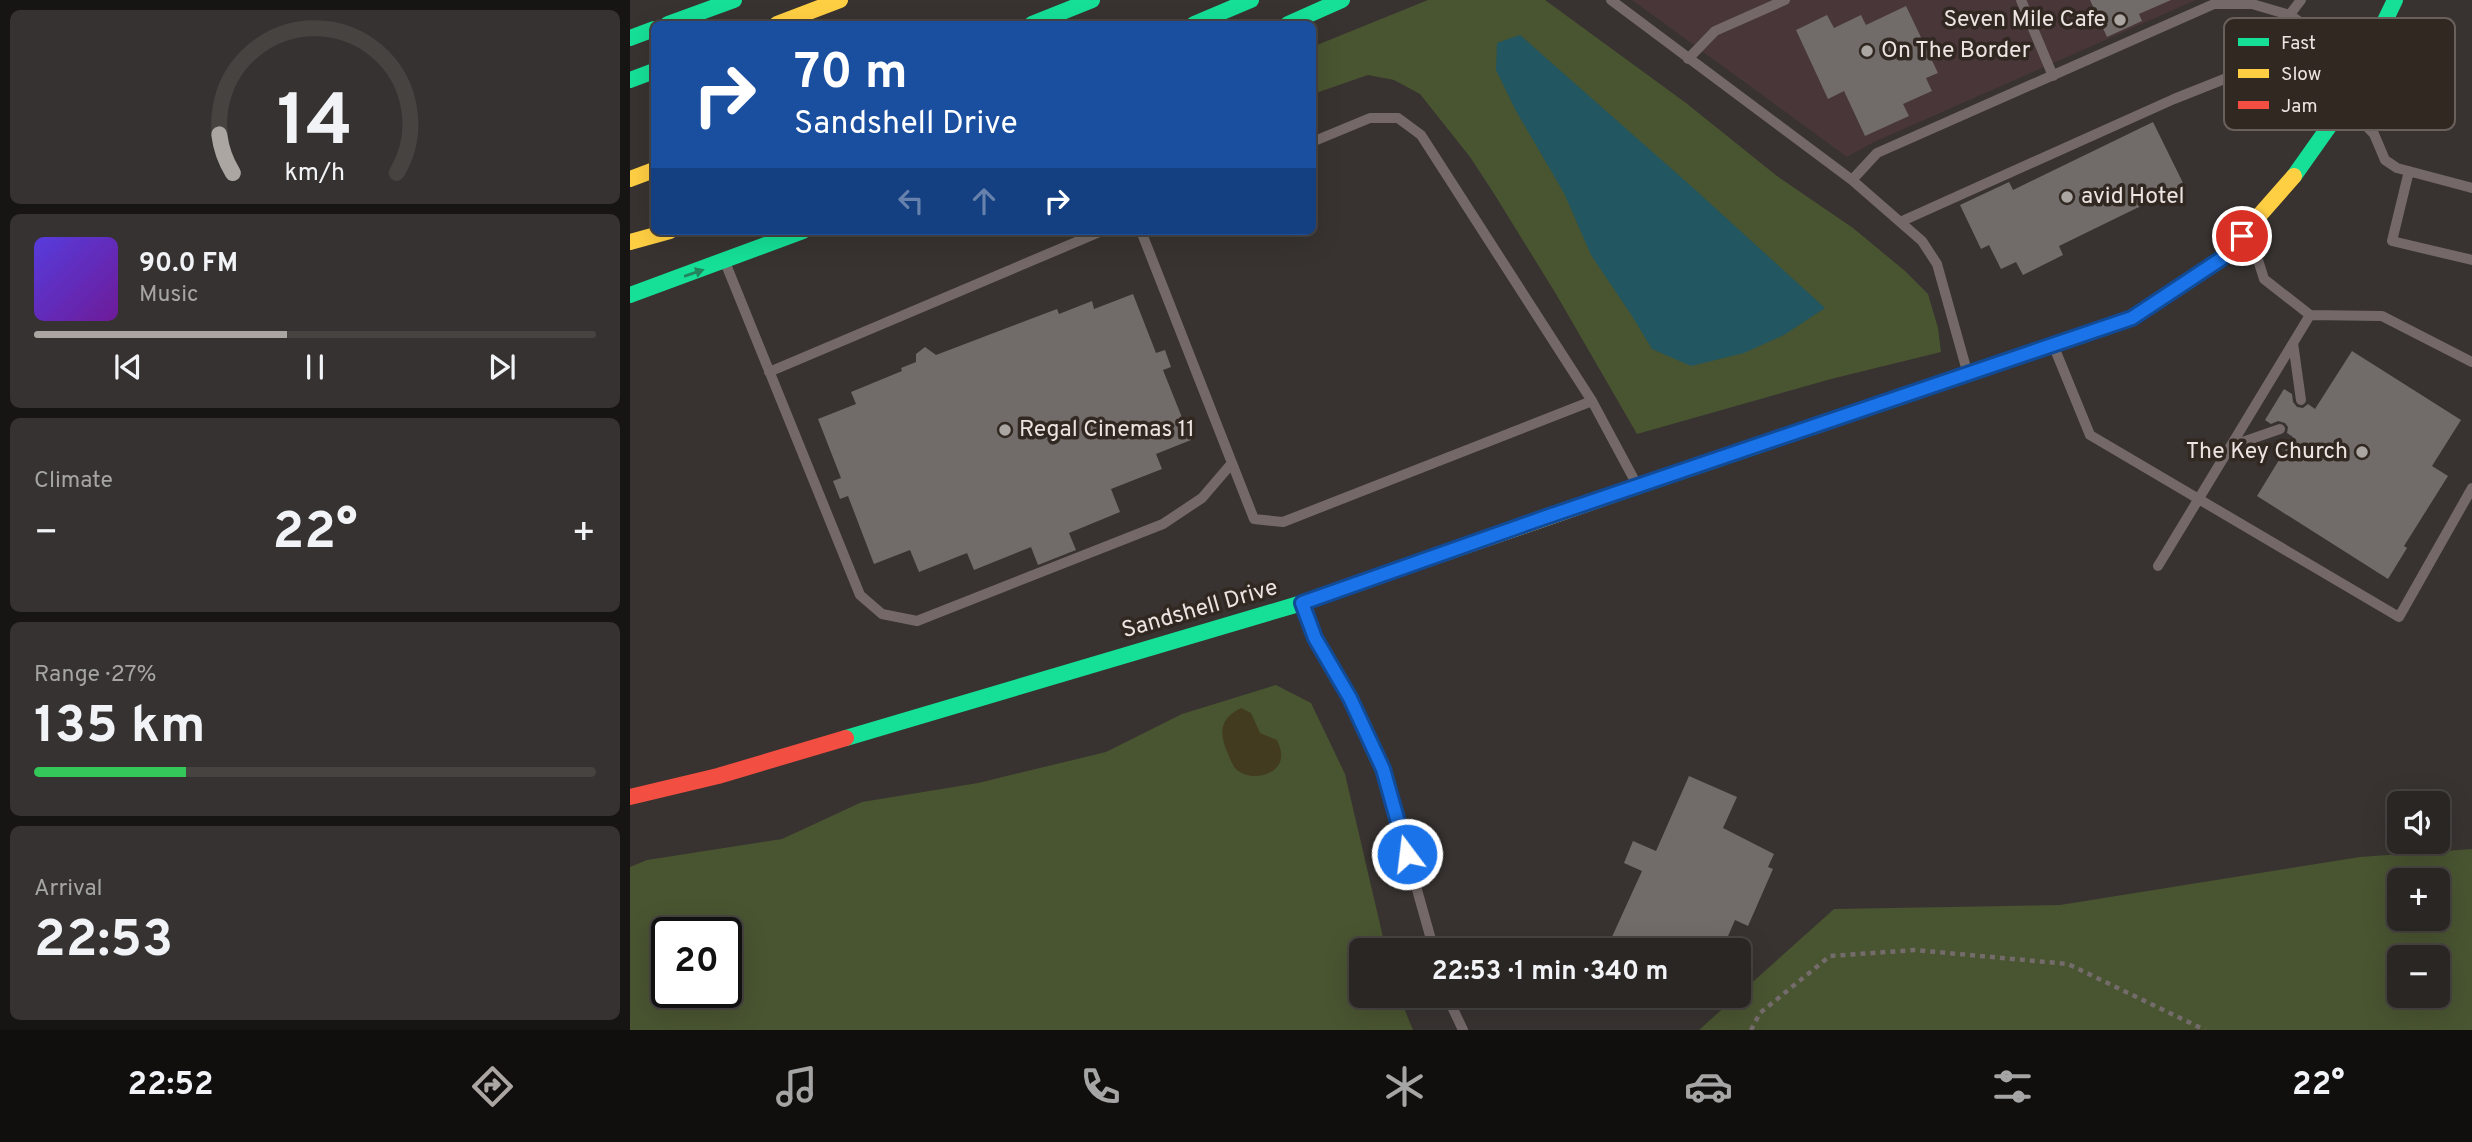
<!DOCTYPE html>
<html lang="en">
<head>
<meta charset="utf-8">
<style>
  :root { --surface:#2a2624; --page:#363231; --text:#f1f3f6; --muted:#a5a5a6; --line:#464341; --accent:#aca6a3 }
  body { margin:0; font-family:Overpass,sans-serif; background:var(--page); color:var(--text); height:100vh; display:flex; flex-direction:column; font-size:26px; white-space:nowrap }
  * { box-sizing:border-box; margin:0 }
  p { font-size:23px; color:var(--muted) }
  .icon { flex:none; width:38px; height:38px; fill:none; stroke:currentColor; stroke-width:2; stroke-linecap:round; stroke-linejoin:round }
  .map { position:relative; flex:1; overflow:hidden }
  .drawer { display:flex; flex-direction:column; gap:10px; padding:10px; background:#171514; width:630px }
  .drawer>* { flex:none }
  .top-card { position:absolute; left:21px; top:21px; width:665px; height:214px; border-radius:10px; box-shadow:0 7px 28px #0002,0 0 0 2px var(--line); background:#1a4fa0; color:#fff; overflow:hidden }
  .fabs { position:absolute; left:1757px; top:791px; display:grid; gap:14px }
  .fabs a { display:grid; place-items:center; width:63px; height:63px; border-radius:10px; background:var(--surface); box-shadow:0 7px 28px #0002,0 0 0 2px var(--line); font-size:35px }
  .speed { position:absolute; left:21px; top:917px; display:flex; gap:14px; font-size:35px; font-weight:700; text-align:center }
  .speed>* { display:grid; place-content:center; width:91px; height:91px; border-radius:50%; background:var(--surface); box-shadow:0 7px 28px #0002,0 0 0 2px var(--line); line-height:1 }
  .speed .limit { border:4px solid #111; border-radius:10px; background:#fff; color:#111 }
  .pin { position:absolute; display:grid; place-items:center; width:60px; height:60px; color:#fff; margin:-30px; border:4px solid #fff; border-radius:50%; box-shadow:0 2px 7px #0007 }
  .me { position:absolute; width:77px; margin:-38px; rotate:345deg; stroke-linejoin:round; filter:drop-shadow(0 0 5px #0008) }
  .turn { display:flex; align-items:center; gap:24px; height:147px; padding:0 28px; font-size:32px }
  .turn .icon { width:91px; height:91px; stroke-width:2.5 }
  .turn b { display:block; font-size:49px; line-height:60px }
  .lanes { display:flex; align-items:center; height:66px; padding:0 28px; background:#0003; justify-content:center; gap:35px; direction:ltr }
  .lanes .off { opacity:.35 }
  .big { font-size:52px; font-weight:700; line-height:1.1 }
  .drawer .tile { flex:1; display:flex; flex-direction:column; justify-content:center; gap:10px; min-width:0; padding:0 24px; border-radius:10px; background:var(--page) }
  .drawer .dial { align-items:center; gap:0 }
  .dial svg { height:182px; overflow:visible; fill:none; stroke:var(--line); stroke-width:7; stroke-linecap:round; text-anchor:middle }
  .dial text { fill:var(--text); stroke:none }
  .song { display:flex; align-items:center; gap:21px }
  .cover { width:84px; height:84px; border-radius:10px; background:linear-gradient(135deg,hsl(250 70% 55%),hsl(280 70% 35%)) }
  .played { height:7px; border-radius:4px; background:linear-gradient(90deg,var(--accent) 45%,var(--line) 45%) }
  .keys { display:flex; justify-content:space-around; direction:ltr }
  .heat { display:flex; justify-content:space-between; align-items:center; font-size:38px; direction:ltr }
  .charge { height:10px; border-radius:5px; background:linear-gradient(90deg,#34c759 27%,var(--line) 0) }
  .trip { position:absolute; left:719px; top:938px; width:402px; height:70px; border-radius:10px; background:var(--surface); box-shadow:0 7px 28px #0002,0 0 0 2px var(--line); font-weight:700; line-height:70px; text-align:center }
  .menu { display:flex; height:112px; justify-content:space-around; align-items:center; background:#110f0e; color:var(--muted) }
  .menu .icon { width:49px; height:49px }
  .menu .active { color:var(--accent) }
  .menu b { font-size:32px; color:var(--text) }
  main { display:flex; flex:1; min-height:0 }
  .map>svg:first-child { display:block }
  .commercial { fill:#483638 }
  .green { fill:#495431; fill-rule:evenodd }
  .sand { fill:#423b1f }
  .water { fill:#225660 }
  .building { fill:#716c69 }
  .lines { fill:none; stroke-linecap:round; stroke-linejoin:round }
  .path { stroke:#746b6b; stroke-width:4.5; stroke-dasharray:5 5; stroke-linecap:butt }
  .lane { stroke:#746968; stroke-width:10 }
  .fast { stroke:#16e098; stroke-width:16 }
  .slow { stroke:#ffcf43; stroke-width:16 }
  .jam { stroke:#f24e42; stroke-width:16 }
  .oneway { fill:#24845d }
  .route-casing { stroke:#114b97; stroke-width:18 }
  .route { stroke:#1a73e8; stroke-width:12 }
  .poi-dot { fill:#aca6a3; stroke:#322822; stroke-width:2.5 }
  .labels { text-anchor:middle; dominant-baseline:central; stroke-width:7; stroke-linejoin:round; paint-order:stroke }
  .poi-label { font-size:23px; fill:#ebe4e1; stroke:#322822; text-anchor:start }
  .street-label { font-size:23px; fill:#ebe4e1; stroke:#322822 }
  .key { fill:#322822; stroke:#6a605b; stroke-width:2 }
  .key-label { font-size:19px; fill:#ebe4e1 }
</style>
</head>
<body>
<main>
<section class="drawer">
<div class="tile dial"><svg viewBox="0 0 100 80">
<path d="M14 69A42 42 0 1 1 86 69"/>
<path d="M14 69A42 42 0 0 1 8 52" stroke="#aca6a3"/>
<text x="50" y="56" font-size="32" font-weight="700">14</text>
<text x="50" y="72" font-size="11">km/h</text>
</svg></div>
<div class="tile">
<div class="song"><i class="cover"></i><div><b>90.0 FM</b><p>Music</p></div></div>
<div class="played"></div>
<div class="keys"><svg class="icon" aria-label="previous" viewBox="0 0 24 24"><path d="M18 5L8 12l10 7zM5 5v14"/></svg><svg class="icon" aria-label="pause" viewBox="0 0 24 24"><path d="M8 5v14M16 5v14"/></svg><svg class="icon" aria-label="next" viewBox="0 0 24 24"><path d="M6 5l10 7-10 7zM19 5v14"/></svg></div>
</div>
<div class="tile"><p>Climate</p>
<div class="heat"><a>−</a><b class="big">22°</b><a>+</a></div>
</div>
<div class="tile"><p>Range · 27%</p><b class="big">135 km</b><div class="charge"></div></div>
<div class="tile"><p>Arrival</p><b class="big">22:53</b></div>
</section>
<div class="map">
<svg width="1842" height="1030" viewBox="0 0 1842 1030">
  <rect width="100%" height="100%" fill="#383330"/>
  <!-- commercial -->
  <path class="commercial" d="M1002,0h564l-324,143 -25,14z"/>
  <!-- green -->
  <path class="green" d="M798,0h117l141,103 91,73 76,52 52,43 23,23 10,34 3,24 -110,27 -194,55 -81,-140 -63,-102 -23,-35 -50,-63 -26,-14 -26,-5 -55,19 -1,-47z
    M646,685l35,18 34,71 41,176h-24v46h37l14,34h-783v-163l17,-7 135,-21 80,-37 116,-19 128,-31 76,-38zM37,933h59v59h-59z
    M1842,849v181h-773l135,-121 226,-4 300,-48zM1769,880h39v39h-39zM1769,957h39v39h-39z"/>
  <!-- sand -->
  <path class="sand" d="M611,708l10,5 9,20 17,7c3,7 6,14 3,22 -6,15 -32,19 -44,7 -3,-3 -6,-10 -8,-15 -9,-21 -9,-35 13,-46z"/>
  <!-- water -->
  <path class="water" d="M890,35l171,151 134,122 -41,27 -40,18 -53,13 -39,-17 -20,-33 -41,-61 -27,-62 -48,-82 -20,-41 1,-27z"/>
  <!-- building -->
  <path class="building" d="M1460,0h81l-32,14 3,7 -35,16z
    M1276,6l32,67 -12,5 6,13 -29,13 6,12 -44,20 -21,-45 -16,8 -32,-69 31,-15 7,13 27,-13 5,10z
    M1523,122l31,63 -125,61 4,9 -40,20 -7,-13 -15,7 -12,-24 -8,4 -21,-44 49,-23 4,8z
    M503,294l23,59 9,-3 6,17 -8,3 28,70 -35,14 6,15 -51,20 9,23 -51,21 7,17 -38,15 -7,-18 -57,23 -7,-17 -48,19 -9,-22 -36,14 -26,-68 -8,3 -7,-18 8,-3 -23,-59 38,-15 -5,-12 51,-21 -1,-3 15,-6v-8l9,-7 11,8 121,-46 2,5 33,-13 2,8z
    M1722,351l109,69 -29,46 16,10 -44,70 3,2 -19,31 -131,-83 36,-59 -6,-4 1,-6 -3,-4 -7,-2 -7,3 -6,-4 19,-31 8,5 1,8 4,5 6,1 5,-4 7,5z
    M1059,776l48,21 -14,31 51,26 -6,13 5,2 -25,57 -13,-6 -13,30h-116l36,-79 -18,-8 9,-22 23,10z"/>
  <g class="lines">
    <!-- path -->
    <path class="path" d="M1121,1030l9,-17 70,-57 85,-6 153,14 137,66"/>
    <!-- lane -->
    <path class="lane" d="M981,0l241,180 70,61 15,23 30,107
      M1391,0l32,76
      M1058,59l27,-28 70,-31
      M1717,106l27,28 11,26 12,8 75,20
      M682,142l58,-24h28l23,17 171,266 44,82
      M1779,171l-17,70 80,19
      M1222,180l25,-27 337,-149h38l38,11 72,50
      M1270,222l274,-123 73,-29 54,-70
      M1613,237l15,23 6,19 46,36
      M95,262l135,333 22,19 35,7 246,-97 39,-26 30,-35 -91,-232
      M1663,343l8,57
      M1424,347l36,88 309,182 73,-129
      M139,372l333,-141
      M1601,446l49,-17
      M602,463l22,56 29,3 309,-121
      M1528,566l152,-251 72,1 90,46
      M673,605l12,33 35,60 33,71 51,181
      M817,996l16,34"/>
    <!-- fast -->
    <path class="fast" d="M38,24l66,-24
      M402,24l60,-24
      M564,24l57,-24
      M658,24l54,-24
      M0,38l24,-9
      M0,80l24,-9
      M1664,176l51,-72 50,-104
      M0,295l173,-64
      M997,490l435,-148
      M216,738l456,-135 71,-25"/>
    <!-- slow -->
    <path class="slow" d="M147,24l63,-24
      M0,179l24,-9
      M0,242l40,-11
      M1432,342l70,-24 89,-59 73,-83
      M743,578l254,-88"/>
    <!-- jam -->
    <path class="jam" d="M0,797l88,-21 128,-38"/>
  </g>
  <!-- one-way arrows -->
  <defs><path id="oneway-solid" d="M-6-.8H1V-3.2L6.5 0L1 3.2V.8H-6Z" transform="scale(1.75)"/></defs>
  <use class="oneway" href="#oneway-solid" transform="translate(64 273) rotate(-19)"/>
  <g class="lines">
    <defs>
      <path id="route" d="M777,854l-24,-85 -33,-71 -35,-60 -13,-35 244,-86 586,-199 89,-59 21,-23"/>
    </defs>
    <!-- route casing -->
    <use href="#route" class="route-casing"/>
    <!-- route -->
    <use href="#route" class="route"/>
  </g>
  <!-- markers -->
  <g class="poi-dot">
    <circle cx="1490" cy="20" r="7"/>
    <circle cx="1237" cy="51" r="7"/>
    <circle cx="1437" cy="197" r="7"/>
    <circle cx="375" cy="430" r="7"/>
    <circle cx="1732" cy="452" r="7"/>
  </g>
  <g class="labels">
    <!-- poi labels -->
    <g class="poi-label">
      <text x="1476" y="20" text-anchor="end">Seven Mile Cafe</text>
      <text x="1251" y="51">On The Border</text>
      <text x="1451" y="197">avid Hotel</text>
      <text x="389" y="430">Regal Cinemas 11</text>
      <text x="1718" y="452" text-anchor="end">The Key Church</text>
    </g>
    <!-- street labels -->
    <g class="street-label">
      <text transform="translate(570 610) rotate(-16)">Sandshell Drive</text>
    </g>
  </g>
  <!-- legend -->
  <rect x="1594" y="18" width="231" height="112" rx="10" class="key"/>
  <rect x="1608" y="38" width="31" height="8" fill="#16e098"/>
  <rect x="1608" y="69" width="31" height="9" fill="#ffcf43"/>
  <rect x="1608" y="101" width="31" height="8" fill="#f24e42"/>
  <g class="key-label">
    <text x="1651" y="49">Fast</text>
    <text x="1651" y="80">Slow</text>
    <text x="1651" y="112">Jam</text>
  </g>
</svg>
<div class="fabs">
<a><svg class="icon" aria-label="sound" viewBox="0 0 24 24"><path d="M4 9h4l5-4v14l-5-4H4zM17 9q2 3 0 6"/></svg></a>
<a>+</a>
<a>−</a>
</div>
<div class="speed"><div class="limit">20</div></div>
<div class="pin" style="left:1612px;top:236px;background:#d93025"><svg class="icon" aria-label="arrive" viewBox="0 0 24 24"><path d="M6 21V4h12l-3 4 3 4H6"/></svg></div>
<svg class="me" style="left:777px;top:854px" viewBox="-20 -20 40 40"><circle r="17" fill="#1a73e8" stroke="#fff" stroke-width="3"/><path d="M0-11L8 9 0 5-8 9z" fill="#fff"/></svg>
<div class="trip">22:53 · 1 min · 340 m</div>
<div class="top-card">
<div class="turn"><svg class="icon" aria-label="right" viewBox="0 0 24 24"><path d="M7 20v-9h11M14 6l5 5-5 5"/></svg><div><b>70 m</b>Sandshell Drive</div></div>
<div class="lanes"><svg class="icon off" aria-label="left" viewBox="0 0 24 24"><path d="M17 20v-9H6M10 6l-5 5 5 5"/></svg><svg class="icon off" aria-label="ahead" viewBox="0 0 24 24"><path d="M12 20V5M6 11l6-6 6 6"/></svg><svg class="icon" aria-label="right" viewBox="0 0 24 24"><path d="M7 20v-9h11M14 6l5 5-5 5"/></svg></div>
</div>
</div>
</main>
<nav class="menu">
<b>22:52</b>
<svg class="icon active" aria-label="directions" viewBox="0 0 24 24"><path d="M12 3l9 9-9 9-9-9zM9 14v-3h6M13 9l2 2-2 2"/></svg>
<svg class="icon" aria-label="music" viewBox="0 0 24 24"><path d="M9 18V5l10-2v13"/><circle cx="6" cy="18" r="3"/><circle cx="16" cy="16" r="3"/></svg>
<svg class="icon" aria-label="phone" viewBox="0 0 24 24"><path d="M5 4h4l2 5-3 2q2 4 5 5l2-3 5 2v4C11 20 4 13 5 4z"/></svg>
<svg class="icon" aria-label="climate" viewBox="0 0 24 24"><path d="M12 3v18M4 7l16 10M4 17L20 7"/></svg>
<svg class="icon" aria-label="car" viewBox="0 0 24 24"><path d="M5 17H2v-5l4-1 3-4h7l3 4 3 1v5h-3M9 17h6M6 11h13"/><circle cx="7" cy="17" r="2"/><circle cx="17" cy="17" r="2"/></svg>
<svg class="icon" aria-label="filters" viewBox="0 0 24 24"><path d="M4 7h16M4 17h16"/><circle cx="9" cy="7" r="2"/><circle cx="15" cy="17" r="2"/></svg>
<b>22°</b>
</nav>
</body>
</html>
